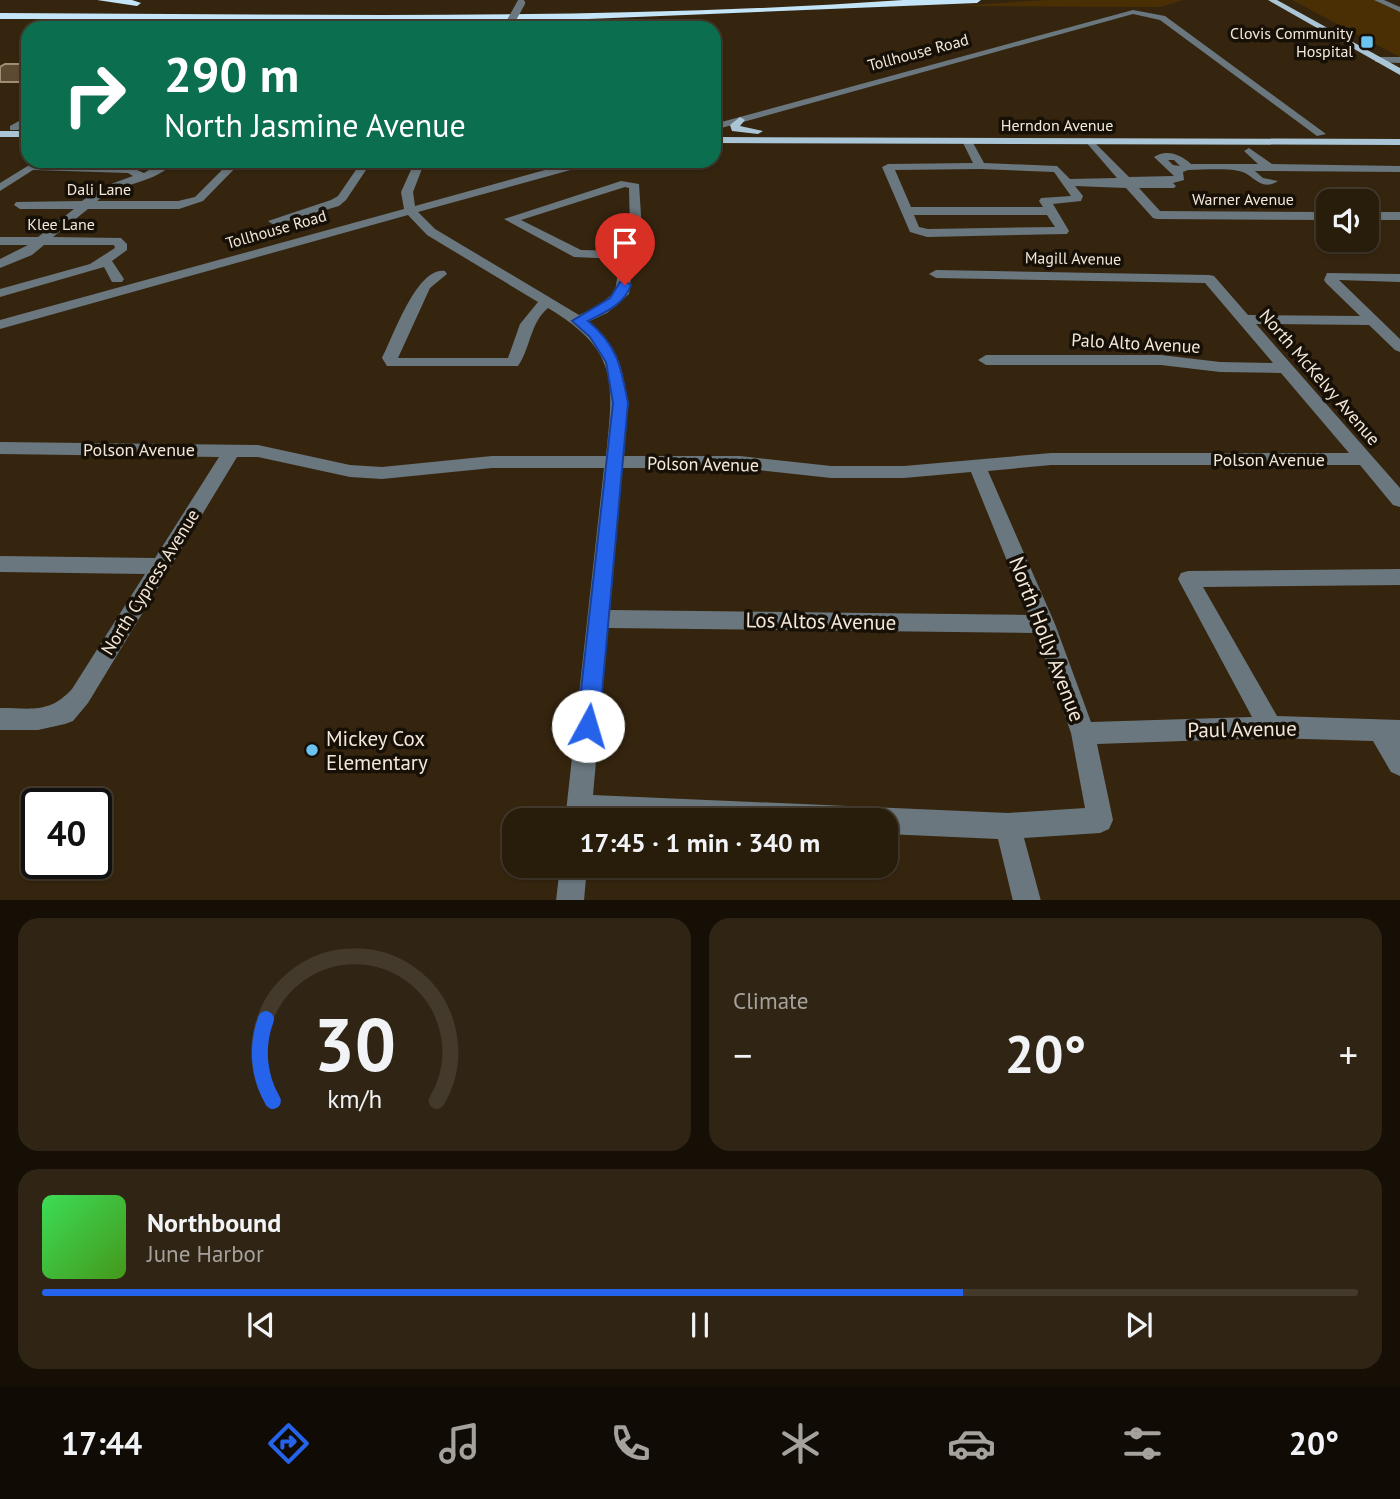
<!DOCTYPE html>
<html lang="en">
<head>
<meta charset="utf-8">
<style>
  :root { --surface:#281c0b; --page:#302514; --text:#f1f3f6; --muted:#a5a19d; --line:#443a2c; --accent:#2563eb }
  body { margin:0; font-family:"PT Sans",sans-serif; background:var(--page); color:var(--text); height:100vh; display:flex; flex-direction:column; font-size:26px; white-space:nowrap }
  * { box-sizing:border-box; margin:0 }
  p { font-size:23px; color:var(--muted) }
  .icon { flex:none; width:38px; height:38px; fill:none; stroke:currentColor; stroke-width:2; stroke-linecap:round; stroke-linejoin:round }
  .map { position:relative; height:900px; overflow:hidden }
  .details { display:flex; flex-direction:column; gap:18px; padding:18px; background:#160f06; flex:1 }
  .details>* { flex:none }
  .hud { position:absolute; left:21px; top:21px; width:700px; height:147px; border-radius:21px; box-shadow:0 2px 5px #0004,0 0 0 2px var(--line); background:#0b6e4f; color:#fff; overflow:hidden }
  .controls { position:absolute; left:1316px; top:189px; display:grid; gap:14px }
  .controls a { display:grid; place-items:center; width:63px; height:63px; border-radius:14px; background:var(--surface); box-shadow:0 2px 5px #0004,0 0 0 2px var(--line); font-size:35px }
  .speed { position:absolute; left:21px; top:788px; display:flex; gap:14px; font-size:35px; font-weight:700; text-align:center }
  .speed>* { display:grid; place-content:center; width:91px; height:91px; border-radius:50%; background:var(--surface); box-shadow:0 2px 5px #0004,0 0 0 2px var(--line); line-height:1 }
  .speed .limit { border:4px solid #111; border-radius:10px; background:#fff; color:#111 }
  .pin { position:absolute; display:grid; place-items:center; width:60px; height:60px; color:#fff; margin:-72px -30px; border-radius:50% 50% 50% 0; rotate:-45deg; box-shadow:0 0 7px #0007 }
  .pin .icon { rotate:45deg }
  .me { position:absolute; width:77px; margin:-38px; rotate:6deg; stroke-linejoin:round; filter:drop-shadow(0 0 5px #0008) }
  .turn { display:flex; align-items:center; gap:24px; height:147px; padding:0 28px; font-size:32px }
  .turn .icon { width:91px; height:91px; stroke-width:2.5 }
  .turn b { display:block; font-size:49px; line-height:60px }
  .big { font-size:52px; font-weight:600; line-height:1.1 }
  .details .card { flex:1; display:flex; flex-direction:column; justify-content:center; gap:10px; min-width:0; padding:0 24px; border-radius:21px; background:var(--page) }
  .details .dial { align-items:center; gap:0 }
  .dial svg { height:182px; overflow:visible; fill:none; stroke:var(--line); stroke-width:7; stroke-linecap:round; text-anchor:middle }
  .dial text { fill:var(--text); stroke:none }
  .song { display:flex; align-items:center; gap:21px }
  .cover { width:84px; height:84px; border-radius:10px; background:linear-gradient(135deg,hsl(130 70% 55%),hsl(100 70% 35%)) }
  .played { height:7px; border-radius:4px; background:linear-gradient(90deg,var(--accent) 70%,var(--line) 70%) }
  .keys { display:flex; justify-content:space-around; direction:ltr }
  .heat { display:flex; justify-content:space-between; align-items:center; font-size:38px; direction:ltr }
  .details .tiles { flex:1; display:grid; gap:18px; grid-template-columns:1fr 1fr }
  .card:last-child { grid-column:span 2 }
  .trip { position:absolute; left:502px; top:808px; width:396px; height:70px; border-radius:21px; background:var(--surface); box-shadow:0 2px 5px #0004,0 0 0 2px var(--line); font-weight:600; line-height:70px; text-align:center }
  .dock { display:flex; height:112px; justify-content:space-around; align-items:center; background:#100b04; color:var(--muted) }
  .dock .icon { width:49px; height:49px }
  .dock .active { color:var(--accent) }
  .dock b { font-size:32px; color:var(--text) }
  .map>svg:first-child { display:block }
  .green { fill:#4b2f04 }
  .building { fill:#5c4a33; stroke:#a18c74; stroke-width:2 }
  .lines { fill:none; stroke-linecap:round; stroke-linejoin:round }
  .minor { fill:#6a777e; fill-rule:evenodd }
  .major { fill:#aac5d5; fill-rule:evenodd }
  .highway { fill:#c4e4f7; fill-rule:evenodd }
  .minor-bridge { stroke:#6a777e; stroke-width:8 }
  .route { fill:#2563eb; stroke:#184099; stroke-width:2 }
  .poi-dot { fill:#6bc3f2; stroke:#171007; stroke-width:2.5 }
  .labels { text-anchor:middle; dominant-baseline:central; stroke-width:7; stroke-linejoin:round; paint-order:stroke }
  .far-poi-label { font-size:16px; fill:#f3e8db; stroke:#171007; text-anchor:end }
  .far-street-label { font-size:16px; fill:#f3e8db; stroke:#171007 }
  .street-label { font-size:18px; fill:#f3e8db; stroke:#171007 }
  .near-street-label { font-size:21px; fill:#f3e8db; stroke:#171007 }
  .near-poi-label { font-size:21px; fill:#f3e8db; stroke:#171007; text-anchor:start }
</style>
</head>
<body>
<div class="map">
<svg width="1400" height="901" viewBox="0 0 1400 901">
  <rect width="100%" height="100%" fill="#35250f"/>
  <!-- green -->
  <path class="green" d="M1047,0h136l-23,7 -202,-1z
    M1292,0h82l26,12v45z"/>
  <!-- building -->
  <path class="building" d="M5,64h23v18h-28v-15z"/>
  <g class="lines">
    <!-- minor -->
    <path class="minor" d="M1374,0h10l16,7v5z
      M1133,10l32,6 161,118 -9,2 -157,-116 -27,-6 -419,116v-6z
      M1378,57h22v6l-25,-1z
      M28,116v7l-10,7h-8v-4z
      M967,138l5,3 12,22 73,3 13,13 47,-1 -32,-37 5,-3 39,39 45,-1 -20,-19c12,-8 26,-3 37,7h67l-14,-13 5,-3 23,16 128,2v6l-145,-1 8,7 15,3c-18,12 -25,-8 -39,-10 -16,-3 -35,-1 -51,-1l-5,2 1,8 -11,3 3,3 -2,2h-35l21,23 168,1v8l-171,-1 -4,-1 -27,-30 -51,-2 8,10 -2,5 -28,3 16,27 -2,3 -140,3 -17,-5 -28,-65 6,-3 85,-1 -11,-22zM1168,160h6l6,6 -7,-1zM980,169l74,3 17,24 -30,2 -2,3 4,6h-132l-16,-37zM914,215h133l8,12 -127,2 -9,-2z
      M164,161h12c-21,23 -55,21 -79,40h81l17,-4 36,-36h11l-39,40 -24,8h-91l-35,28 68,1 6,6v6l-15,11 12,18 -2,3h-10l-8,-15 -104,30v-8l90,-25 25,-16 -1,-3h-70l-12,10 -32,13v-9l28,-14h-28v-8h38l36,-28h-54l-6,-4 2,-3 66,-1 18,-13 33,-12 -5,-3 -95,-3 -33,21v-8l31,-19 99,3 14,6z
      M362,161h10l-26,39 -7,6 -65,19 -6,-4 63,-21 7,-4z
      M415,161h10l-12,31 2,14 148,-41 40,-4 -185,51 17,17 144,86 18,-8 18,-15 5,-33 -46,-2 -70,-38 117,-38 18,3 3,47 -7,14 -6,49 -22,19 -19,9c45,32 40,85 36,134h116l91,10h73l147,-13h298l-68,-80 -61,-1 -59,-7h-175l-8,-5 8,-5h175l59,7 53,1 -68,-80 -269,-5 -7,-4 7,-4 273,5 5,1 34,39 112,1 -34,-33 -2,-3 3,-7 73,1v8l-61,-2 61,59v13l-5,-2 -26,-25 -113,-1 144,164v19l-7,-2 -33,-40h-309l-63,6 67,153 36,98 161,-5 -74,-138 3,-6 7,-2 212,-2v16l-197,2 74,129 123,4v56l-9,-4 -18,-31 -103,-3 -173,6 16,76 -4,9 -9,4 -76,5 17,63h-28l-15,-62 -112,-5v-13h-321l39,-353h-112l-110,11 -32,-2 -92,-20h-21l-149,246 -15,18 -8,3 -27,6h-38v-22c32,0 49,6 72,-19l73,-115 -145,-2v-16l155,2 64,-101 -219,-3v-12l258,3 92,20 32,2 110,-11h114c8,-76 12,-106 -58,-148 -18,15 -17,39 -30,58h-131l-5,-8c11,-21 35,-92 63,-87l2,3 -17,14 -32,70h110l12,-34 18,-22 -111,-67 -19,-20 -408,114v-9l404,-111 -3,-17zM625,187l4,1 1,43 -8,20 -41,-1 -60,-30zM622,468h118l91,10h73l67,-6 58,143 -419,-5zM608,628l428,5 35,100 14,75 -77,5 -415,-18z
      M1367,212h33v8h-33z
      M560,866h27l-3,35h-28z"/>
    <!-- major -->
    <path class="major" d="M1268,0h9l123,68v7z
      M740,117l5,3 -5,6 23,5 -5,3 -26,-3 -2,-6z
      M0,131h28v6h-28z
      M714,137l686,2v6l-686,-2z"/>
    <!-- highway -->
    <path class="highway" d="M97,0h35l9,3 -4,3z
      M903,0h78l-4,3 -389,16h-588v-6c301,1 603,8 903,-13z"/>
    <!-- minor-bridge -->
    <path class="minor-bridge" d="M511,21l10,-18"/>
  </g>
  <!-- route -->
  <path class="route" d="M625,281l6,4c-7,20 -26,27 -43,36 30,25 33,46 40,82l-29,323 -3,8 -8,2 -8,-2 -3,-8 36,-323 -7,-41 -16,-25 -18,-16 38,-23 10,-16z"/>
  <!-- markers -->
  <g class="poi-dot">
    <rect x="1360" y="35" width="14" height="14" rx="3.5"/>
    <circle cx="312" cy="750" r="7"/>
  </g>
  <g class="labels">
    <!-- far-poi labels -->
    <g class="far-poi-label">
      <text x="1353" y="33">Clovis Community<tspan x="1353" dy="18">Hospital</tspan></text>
    </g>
    <!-- far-street labels -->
    <g class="far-street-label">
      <text transform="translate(918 52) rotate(-15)">Tollhouse Road</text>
      <text x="1057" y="125">Herndon Avenue</text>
      <text x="99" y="189">Dali Lane</text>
      <text x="1243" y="199">Warner Avenue</text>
      <text x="61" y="224">Klee Lane</text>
      <text transform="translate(276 229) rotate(-16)">Tollhouse Road</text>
      <text transform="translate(1073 258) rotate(1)">Magill Avenue</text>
    </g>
    <!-- street labels -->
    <g class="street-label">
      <text transform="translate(1136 343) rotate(3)">Palo Alto Avenue</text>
      <text transform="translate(1320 377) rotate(49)">North McKelvy Avenue</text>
      <text x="139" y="449">Polson Avenue</text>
      <text x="1269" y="459">Polson Avenue</text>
      <text transform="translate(703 464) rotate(1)">Polson Avenue</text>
      <text transform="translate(150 582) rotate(-58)">North Cypress Avenue</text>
    </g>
    <!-- near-street labels -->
    <g class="near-street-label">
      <text transform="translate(821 621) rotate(1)">Los Altos Avenue</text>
      <text transform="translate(1047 639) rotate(69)">North Holly Avenue</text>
      <text transform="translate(1242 729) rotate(-1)">Paul Avenue</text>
    </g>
    <!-- near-poi labels -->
    <g class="near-poi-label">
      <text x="326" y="738">Mickey Cox<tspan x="326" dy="24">Elementary</tspan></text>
    </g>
  </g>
</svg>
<div class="controls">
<a><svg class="icon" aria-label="sound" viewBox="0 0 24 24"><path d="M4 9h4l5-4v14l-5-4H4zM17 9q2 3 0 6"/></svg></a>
</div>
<div class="speed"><div class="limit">40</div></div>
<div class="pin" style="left:625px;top:285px;background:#d93025"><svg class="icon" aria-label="arrive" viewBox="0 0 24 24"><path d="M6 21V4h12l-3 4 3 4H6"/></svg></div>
<svg class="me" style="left:588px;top:726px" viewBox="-20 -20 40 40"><circle r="19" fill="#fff"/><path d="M0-13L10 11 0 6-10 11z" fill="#2563eb"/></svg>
<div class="trip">17:45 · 1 min · 340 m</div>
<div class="hud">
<div class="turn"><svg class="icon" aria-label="right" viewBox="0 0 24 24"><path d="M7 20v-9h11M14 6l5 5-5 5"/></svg><div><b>290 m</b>North Jasmine Avenue</div></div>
</div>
</div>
<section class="details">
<div class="tiles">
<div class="card dial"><svg viewBox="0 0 100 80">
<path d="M14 69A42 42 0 1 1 86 69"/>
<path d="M14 69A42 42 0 0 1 11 33" stroke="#2563eb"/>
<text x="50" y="56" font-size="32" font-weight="700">30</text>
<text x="50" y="72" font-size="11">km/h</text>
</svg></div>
<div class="card"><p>Climate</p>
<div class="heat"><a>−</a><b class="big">20°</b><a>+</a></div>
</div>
<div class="card">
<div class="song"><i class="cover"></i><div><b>Northbound</b><p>June Harbor</p></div></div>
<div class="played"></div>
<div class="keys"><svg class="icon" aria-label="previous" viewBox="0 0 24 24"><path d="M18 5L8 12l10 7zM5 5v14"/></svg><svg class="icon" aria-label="pause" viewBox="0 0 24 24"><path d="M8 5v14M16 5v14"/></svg><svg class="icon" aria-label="next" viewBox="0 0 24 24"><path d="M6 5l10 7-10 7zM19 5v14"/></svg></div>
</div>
</div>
</section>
<nav class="dock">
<b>17:44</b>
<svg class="icon active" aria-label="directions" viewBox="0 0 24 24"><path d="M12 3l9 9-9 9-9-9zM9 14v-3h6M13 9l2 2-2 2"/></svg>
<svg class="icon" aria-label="music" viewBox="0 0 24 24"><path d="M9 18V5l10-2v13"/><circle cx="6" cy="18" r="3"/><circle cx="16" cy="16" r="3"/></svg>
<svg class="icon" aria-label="phone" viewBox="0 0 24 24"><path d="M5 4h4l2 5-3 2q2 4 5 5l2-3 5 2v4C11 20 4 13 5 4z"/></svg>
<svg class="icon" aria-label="climate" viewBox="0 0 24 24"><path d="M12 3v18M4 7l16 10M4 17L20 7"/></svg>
<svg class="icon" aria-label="car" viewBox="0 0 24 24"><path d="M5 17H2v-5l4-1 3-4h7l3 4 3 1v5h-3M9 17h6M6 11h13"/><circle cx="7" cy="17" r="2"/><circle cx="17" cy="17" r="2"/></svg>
<svg class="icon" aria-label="filters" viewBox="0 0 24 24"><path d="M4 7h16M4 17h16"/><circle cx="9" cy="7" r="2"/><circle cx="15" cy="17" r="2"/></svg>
<b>20°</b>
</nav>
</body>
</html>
